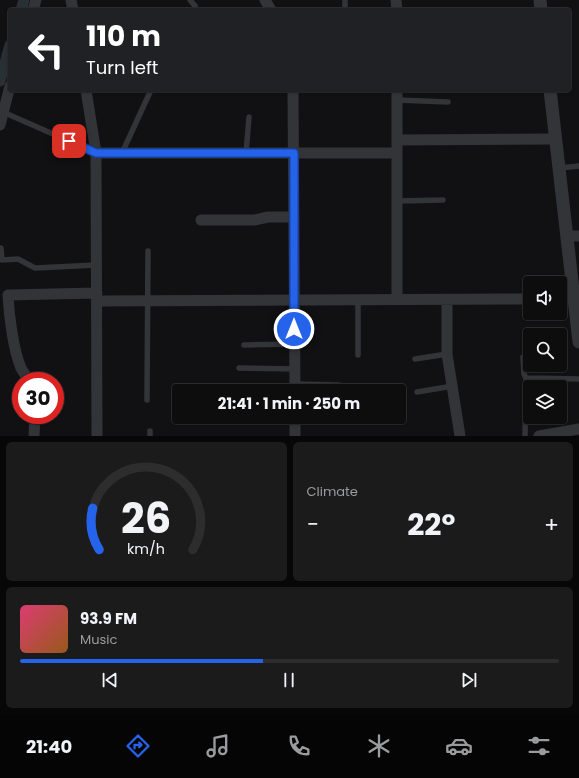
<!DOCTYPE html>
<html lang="en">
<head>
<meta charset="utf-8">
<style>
  :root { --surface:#0d0d0e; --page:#1b1b1c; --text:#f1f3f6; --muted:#9a9c9e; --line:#2d2d2e; --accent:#2563eb }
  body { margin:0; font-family:Poppins,sans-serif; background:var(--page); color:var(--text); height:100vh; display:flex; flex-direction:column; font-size:15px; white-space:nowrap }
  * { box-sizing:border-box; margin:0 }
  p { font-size:13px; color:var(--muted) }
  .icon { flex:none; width:22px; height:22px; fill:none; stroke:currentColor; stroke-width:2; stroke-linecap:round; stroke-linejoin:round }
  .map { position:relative; height:436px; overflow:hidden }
  .side { display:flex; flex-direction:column; gap:6px; padding:6px; background:#070708; flex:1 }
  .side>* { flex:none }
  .hud { position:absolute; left:8px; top:8px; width:563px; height:84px; border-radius:4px; box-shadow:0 1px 3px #0004,0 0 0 1px var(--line); background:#202124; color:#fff; overflow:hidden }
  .buttons { position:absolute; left:523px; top:276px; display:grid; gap:8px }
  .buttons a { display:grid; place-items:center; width:44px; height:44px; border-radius:4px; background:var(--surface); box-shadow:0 1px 3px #0004,0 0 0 1px var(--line); font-size:20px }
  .speed { position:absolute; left:12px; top:372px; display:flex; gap:8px; font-size:20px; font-weight:700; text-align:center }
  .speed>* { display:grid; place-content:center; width:52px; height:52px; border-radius:50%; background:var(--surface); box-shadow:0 1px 3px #0004,0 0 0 1px var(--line); line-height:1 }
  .speed .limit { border:6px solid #d22; background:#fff; color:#111 }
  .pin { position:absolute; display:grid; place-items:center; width:34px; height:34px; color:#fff; margin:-17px; border-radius:8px; box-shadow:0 2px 6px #0006 }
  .me { position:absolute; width:44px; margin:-22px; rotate:0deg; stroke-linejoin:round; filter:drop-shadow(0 0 3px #0008) }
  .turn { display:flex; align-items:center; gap:14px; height:84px; padding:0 12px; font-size:18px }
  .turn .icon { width:52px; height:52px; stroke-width:2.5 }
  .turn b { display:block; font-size:28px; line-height:34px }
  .big { font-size:30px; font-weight:700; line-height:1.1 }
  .side .tile { flex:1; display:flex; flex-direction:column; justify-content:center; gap:6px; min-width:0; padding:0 14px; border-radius:6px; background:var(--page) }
  .side .dial { align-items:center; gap:0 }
  .dial svg { height:104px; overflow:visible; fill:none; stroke:var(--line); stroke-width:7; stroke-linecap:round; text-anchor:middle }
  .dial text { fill:var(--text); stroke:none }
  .song { display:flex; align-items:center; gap:12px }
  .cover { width:48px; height:48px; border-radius:6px; background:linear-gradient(135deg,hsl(340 70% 55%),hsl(30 70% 35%)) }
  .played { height:4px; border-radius:2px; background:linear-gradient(90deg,var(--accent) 45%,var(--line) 45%) }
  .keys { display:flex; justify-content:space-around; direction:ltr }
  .heat { display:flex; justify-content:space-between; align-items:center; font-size:22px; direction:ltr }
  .side .tiles { flex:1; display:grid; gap:6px; grid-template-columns:1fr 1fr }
  .tile:last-child { grid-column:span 2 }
  .trip { position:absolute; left:172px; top:384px; width:234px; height:40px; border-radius:4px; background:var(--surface); box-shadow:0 1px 3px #0004,0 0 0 1px var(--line); font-weight:700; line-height:40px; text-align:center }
  .menu { display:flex; height:64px; justify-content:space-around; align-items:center; background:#050506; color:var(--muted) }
  .menu .icon { width:28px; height:28px }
  .menu .active { color:var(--accent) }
  .menu b { font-size:18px; color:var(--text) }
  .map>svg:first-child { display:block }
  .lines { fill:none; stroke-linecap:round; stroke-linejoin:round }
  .canal { stroke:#293035; stroke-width:11 }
  .service { stroke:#333437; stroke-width:5.5 }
  .minor { stroke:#333437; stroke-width:11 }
  .tertiary { stroke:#333437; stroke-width:13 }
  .route-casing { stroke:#184099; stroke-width:10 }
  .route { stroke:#2563eb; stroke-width:7 }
</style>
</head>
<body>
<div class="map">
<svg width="579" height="436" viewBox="0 0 579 436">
  <rect width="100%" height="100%" fill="#111113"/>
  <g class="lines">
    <!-- canal -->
    <path class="canal" d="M21,10l3,-10
      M0,81l10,-36"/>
    <!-- service -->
    <path class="service" d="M190,0l5,6
      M345,10v-10
      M397,100l51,2
      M3,112l93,41
      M122,153l29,-63
      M246,153l3,-36
      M560,168l19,-2
      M397,201l46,-1
      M1,248l1,12 16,-1 17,9 62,-3
      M244,345l51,-1
      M358,355v-56
      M523,357l1,17 2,4 53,1
      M415,359l32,-5
      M239,368l56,1
      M295,384l44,1
      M417,392l36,-6
      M147,400l1,-149
      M150,431v5
      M525,436l1,-58"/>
    <!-- minor -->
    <path class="minor" d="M71,0l2,10
      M265,0l6,10
      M396,0l1,10
      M33,10l3,-10
      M86,90l10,63 1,283
      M293,90l2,301
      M397,90v209
      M0,125l10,-39
      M397,140l159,-1
      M96,153h301
      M201,220h53l14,-3h26
      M567,236h12
      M560,299h14
      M447,300v54l13,82
      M97,301l433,-2
      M29,381c-2,-4 -6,-9 -8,-13 -8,-19 -12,-53 -13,-73l89,-2
      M295,417v19
      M34,436l1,-21
      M539,436l40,-7"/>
    <!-- tertiary -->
    <path class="tertiary" d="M540,0l1,10
      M550,90l29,252"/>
  </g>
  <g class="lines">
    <defs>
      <path id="route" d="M69,141l27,12h198v176"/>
    </defs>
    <!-- route casing -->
    <use href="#route" class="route-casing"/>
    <!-- route -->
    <use href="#route" class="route"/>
  </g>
</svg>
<div class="buttons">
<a><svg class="icon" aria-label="sound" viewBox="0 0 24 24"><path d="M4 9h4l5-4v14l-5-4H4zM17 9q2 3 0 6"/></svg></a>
<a><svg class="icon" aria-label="search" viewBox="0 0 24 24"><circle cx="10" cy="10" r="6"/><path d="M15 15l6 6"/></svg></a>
<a><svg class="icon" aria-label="layers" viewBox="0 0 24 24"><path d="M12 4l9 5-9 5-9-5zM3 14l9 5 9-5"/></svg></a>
</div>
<div class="speed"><div class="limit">30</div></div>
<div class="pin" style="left:69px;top:141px;background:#d93025"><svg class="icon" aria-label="arrive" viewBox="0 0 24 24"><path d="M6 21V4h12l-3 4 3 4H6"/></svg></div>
<svg class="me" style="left:294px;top:329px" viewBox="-20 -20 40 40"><circle r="17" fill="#2563eb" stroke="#fff" stroke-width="3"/><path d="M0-11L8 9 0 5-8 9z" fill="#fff"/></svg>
<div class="trip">21:41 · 1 min · 250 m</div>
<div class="hud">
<div class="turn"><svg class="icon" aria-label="left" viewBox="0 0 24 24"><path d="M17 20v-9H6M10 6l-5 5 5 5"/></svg><div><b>110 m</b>Turn left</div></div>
</div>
</div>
<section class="side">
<div class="tiles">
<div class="tile dial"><svg viewBox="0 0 100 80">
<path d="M14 69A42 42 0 1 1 86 69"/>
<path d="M14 69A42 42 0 0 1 9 37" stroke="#2563eb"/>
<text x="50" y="56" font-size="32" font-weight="700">26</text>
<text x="50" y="72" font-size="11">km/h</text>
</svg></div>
<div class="tile"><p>Climate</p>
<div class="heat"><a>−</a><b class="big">22°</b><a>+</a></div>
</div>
<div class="tile">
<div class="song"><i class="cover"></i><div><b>93.9 FM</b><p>Music</p></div></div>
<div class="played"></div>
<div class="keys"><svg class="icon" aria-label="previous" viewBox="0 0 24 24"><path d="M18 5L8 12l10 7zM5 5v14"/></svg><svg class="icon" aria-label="pause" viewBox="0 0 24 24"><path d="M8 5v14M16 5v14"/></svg><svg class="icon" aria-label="next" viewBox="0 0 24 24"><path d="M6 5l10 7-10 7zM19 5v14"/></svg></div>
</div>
</div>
</section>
<nav class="menu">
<b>21:40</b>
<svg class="icon active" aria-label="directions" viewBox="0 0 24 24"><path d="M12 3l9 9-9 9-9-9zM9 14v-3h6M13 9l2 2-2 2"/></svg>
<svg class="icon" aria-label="music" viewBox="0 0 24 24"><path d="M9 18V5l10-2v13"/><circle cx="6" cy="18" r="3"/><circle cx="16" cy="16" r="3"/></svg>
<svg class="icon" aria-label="phone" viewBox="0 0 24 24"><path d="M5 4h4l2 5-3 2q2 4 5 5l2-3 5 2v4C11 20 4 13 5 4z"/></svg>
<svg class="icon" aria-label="climate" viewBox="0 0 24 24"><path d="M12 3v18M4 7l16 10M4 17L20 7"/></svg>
<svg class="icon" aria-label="car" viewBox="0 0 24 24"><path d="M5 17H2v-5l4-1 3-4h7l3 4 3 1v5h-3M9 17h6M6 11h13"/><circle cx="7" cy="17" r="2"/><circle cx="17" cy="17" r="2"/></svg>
<svg class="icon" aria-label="filters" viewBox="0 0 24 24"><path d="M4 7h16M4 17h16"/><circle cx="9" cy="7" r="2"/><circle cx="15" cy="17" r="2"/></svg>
</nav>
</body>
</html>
